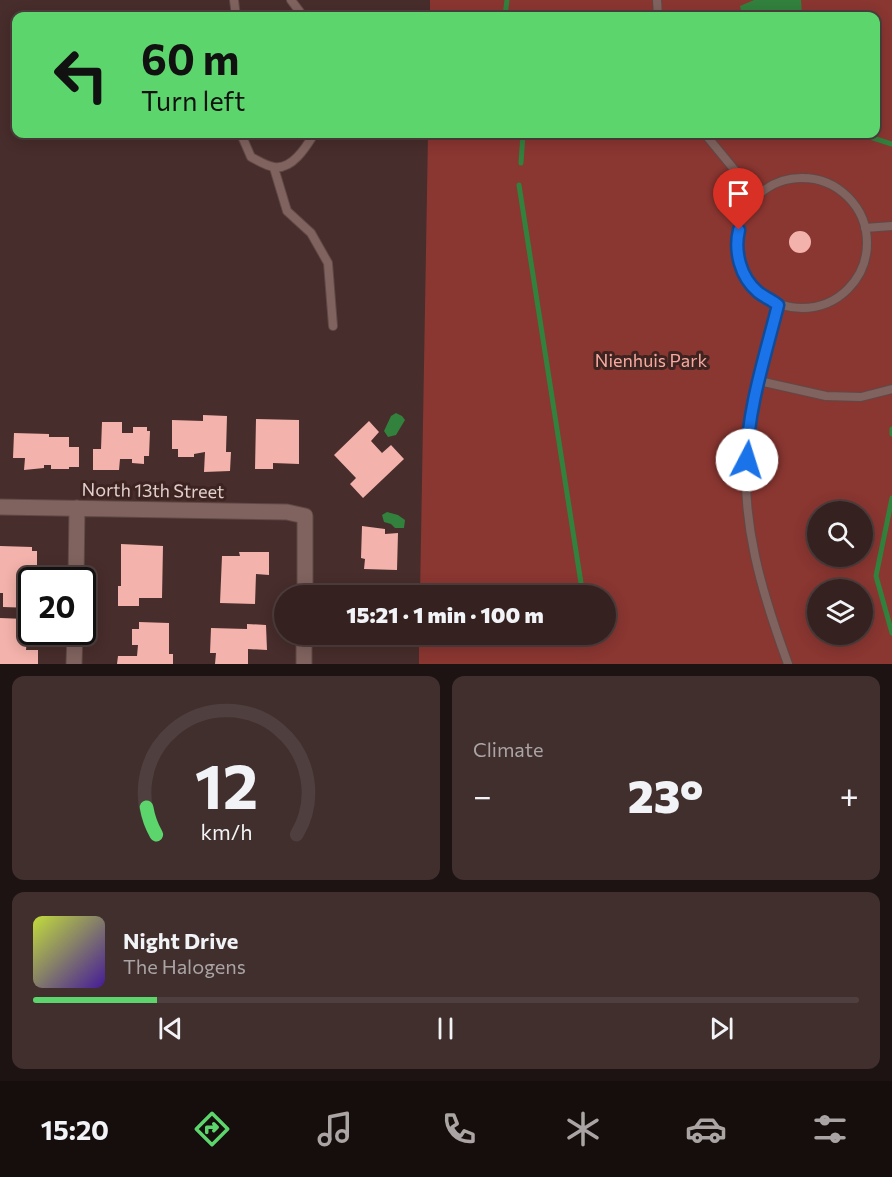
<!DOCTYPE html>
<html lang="en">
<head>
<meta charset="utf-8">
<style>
  :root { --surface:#352220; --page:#402f2d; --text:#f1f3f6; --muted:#aaa4a5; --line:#4f3f3e; --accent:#5cd56d }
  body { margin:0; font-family:Commissioner,sans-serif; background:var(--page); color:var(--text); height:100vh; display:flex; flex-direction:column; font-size:22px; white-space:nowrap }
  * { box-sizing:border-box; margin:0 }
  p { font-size:20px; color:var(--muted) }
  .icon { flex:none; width:33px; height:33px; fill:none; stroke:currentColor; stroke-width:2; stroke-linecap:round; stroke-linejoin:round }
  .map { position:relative; height:664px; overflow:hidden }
  .sheet { display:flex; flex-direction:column; gap:12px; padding:12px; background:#1d1312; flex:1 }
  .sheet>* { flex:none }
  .banner { position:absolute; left:12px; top:12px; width:868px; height:126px; border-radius:12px; box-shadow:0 3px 15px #0003,0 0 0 2px var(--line); background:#5cd56d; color:#111; overflow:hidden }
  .fabs { position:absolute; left:807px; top:501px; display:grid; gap:12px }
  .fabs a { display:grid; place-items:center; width:66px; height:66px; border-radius:50%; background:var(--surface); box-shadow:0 3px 15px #0003,0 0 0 2px var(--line); font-size:30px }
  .speed { position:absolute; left:18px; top:567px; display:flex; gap:12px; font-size:30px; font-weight:700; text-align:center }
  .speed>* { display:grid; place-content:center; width:78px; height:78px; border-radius:50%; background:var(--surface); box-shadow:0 3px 15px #0003,0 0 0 2px var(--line); line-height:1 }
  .speed .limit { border:3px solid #111; border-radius:9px; background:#fff; color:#111 }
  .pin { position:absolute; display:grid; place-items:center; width:51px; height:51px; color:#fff; margin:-62px -26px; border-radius:50% 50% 50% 0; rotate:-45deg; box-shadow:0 0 6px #0007 }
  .pin .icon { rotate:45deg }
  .me { position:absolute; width:66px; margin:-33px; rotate:5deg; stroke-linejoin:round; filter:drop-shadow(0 0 4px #0008) }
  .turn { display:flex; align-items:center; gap:21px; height:126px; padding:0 30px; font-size:27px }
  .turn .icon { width:78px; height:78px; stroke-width:2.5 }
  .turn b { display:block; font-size:42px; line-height:51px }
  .big { font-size:45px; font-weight:800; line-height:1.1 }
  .sheet .widget { flex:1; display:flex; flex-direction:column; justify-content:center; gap:9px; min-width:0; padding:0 21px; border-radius:12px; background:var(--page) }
  .sheet .dial { align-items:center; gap:0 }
  .dial svg { height:156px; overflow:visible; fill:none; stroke:var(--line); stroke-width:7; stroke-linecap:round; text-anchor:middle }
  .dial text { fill:var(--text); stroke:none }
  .song { display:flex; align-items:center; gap:18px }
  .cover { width:72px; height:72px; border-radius:9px; background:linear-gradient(135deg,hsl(70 70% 55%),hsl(260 70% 35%)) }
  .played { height:6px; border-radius:3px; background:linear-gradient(90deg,var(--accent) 15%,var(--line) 15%) }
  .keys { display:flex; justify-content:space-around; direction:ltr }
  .heat { display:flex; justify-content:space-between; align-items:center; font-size:33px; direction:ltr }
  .sheet .tiles { flex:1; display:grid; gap:12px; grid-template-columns:1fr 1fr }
  .widget:last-child { grid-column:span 2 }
  .trip { position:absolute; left:274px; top:585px; width:342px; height:60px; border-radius:30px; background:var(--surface); box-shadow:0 3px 15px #0003,0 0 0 2px var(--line); font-weight:800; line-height:60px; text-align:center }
  .menu { display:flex; height:96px; justify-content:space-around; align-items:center; background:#150e0d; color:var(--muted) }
  .menu .icon { width:42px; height:42px }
  .menu .selected { color:var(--accent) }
  .menu b { font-size:27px; color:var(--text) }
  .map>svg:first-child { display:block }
  .green { fill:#8a3631; fill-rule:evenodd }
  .water { fill:#32813d }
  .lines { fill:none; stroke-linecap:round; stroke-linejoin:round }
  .stream { stroke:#32813d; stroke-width:5 }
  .building { fill:#f3b2ab }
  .service-casing { stroke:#5f4947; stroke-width:10 }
  .minor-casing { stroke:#5f4947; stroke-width:17 }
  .service { stroke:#80635f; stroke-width:8 }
  .minor { stroke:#80635f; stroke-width:15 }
  .route-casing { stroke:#114b97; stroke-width:15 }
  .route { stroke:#1a73e8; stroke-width:10 }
  .labels { text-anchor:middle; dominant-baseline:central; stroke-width:6; stroke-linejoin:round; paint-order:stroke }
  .park-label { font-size:18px; fill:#f7a9a0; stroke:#3d2421 }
  .street-label { font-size:18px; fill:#e1d0ce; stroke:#3d2421 }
</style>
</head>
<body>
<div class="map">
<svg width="892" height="664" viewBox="0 0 892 664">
  <rect width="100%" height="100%" fill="#472d2b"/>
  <!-- green -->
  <path class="green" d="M430,0h462v664h-473v-29l187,-1v-38l-186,-1 8,-461h448v-118h-446zM818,512h44v44h-44zM818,590h44v44h-44z"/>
  <!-- water -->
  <path class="water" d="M754,0h47l1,16h-60l-2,-10z
    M396,413l6,3 3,4 -9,15 -8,2 -4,-6 7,-15z
    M387,512l11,3 7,5 -1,8h-9l-4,-4 -7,-2 -2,-7z"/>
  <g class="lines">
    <!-- stream -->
    <path class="stream" d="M505,16l2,-16
      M837,134l33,3 22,7
      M521,163l2,-29
      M519,185l64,411
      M892,429v5
      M892,498l-16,78 16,57"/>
  </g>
  <!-- building -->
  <path class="building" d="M789 242a11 11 0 1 1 22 0a11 11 0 1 1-22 0Z
    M203,415l24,1 -1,36h5l-1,19 -26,1 1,-20 -11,2v3h-16v-8h-6v-29l31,1z
    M256,419l43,1v44l-26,-1v6h-18z
    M369,421l10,11 -8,9 11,12 9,-8 13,14 -41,39 -13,-14 6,-6 -22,-23z
    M102,422h20v11h11v-6h14v4h3l-1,25h-5v8l-12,-1v-4h-12l-1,11h-26v-21h8z
    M14,433l35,1v3h20v10h10v20h-10v2h-18v-4h-7v3l-20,2 1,-12h-12z
    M362,526l23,3v5l13,-1 -1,37 -33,-1 1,-10 -4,-1z
    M121,544l42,2 -1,52h-23v8h-21v-20h3z
    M0,546l32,1v4h5v29h-5v28l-29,-1v-14h-3z
    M239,552h30v23l-13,-1 -1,30 -35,-1 2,-47h18z
    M0,618l25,1 -1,6 6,1v12h-3l-1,12h12v14h-38z
    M139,622l30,1v31h4v10h-56l1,-8h19l1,-11h-6v-16h7z
    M247,624l19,1 1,25 -19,-1v15h-33l1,-11h-6l1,-25 36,1z"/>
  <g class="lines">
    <defs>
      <path id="service" d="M234,0l2,16
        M291,0l12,16
        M657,0l1,16
        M241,134l10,23c6,3 15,9 23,10 18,3 32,-20 40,-33
        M705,134l51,62
        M274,168l13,43 24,22 17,30 5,63
        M737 243a65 65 0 1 1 130 0a65 65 0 1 1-130 0Z
        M865,228l27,-2
        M778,305c-9,35 -18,71 -25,107 -2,11 -5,22 -6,32 -7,78 15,149 41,220
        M759,381l67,15 35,1 31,-8"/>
      <path id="minor" d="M0,507l287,5 18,4v80
        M76,580l1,-72
        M74,664l1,-32
        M304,664v-30"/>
    </defs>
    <!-- service casing -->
    <use href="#service" class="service-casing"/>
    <!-- minor casing -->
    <use href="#minor" class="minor-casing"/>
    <!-- service -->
    <use href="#service" class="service"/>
    <!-- minor -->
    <use href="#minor" class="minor"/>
  </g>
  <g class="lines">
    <defs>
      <path id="route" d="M739,230c-5,21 1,47 19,62 6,5 14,8 20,13 -12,48 -31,106 -31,155"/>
    </defs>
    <!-- route casing -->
    <use href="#route" class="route-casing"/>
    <!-- route -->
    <use href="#route" class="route"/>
  </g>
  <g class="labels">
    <!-- park labels -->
    <g class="park-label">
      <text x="651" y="360">Nienhuis Park</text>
    </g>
    <!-- street labels -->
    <g class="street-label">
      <text transform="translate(153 490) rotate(1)">North 13th Street</text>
    </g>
  </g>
</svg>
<div class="fabs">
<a><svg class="icon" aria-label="search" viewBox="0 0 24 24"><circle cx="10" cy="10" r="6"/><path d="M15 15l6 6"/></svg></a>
<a><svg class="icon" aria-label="layers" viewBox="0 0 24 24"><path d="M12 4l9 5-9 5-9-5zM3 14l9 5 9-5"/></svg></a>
</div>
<div class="speed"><div class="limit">20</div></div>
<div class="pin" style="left:739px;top:230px;background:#d93025"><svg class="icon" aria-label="arrive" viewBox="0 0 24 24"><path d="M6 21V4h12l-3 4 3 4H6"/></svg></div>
<svg class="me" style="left:747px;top:460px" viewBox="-20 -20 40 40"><circle r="19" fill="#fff"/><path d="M0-13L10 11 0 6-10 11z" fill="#1a73e8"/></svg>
<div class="trip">15:21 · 1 min · 100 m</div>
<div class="banner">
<div class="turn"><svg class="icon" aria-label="left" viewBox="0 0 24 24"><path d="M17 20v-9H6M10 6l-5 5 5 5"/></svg><div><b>60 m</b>Turn left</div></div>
</div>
</div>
<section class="sheet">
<div class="tiles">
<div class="widget dial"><svg viewBox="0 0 100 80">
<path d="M14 69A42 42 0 1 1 86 69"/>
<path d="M14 69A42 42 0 0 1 9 55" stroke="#5cd56d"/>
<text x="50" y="56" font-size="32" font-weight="700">12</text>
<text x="50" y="72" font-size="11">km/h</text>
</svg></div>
<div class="widget"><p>Climate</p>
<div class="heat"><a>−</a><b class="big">23°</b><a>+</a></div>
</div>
<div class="widget">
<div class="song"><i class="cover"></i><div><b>Night Drive</b><p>The Halogens</p></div></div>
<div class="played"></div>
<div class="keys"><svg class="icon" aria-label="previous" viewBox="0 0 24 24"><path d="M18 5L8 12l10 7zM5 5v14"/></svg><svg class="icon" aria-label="pause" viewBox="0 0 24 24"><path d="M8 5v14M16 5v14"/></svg><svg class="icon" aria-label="next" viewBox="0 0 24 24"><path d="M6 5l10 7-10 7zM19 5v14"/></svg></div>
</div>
</div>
</section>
<nav class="menu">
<b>15:20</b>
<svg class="icon selected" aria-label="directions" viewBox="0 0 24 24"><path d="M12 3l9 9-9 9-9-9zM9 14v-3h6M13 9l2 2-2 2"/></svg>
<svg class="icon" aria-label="music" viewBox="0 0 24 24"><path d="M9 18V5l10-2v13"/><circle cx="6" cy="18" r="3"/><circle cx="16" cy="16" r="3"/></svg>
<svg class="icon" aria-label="phone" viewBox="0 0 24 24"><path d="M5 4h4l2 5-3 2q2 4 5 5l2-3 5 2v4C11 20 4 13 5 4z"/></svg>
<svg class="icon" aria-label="climate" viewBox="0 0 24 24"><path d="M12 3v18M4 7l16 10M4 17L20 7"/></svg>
<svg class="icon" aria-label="car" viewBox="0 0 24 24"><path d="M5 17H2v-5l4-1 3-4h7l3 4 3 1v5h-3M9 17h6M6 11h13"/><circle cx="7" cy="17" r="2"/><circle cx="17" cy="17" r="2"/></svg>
<svg class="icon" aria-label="filters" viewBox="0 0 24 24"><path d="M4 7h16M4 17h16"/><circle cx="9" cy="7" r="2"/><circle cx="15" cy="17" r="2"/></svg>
</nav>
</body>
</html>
